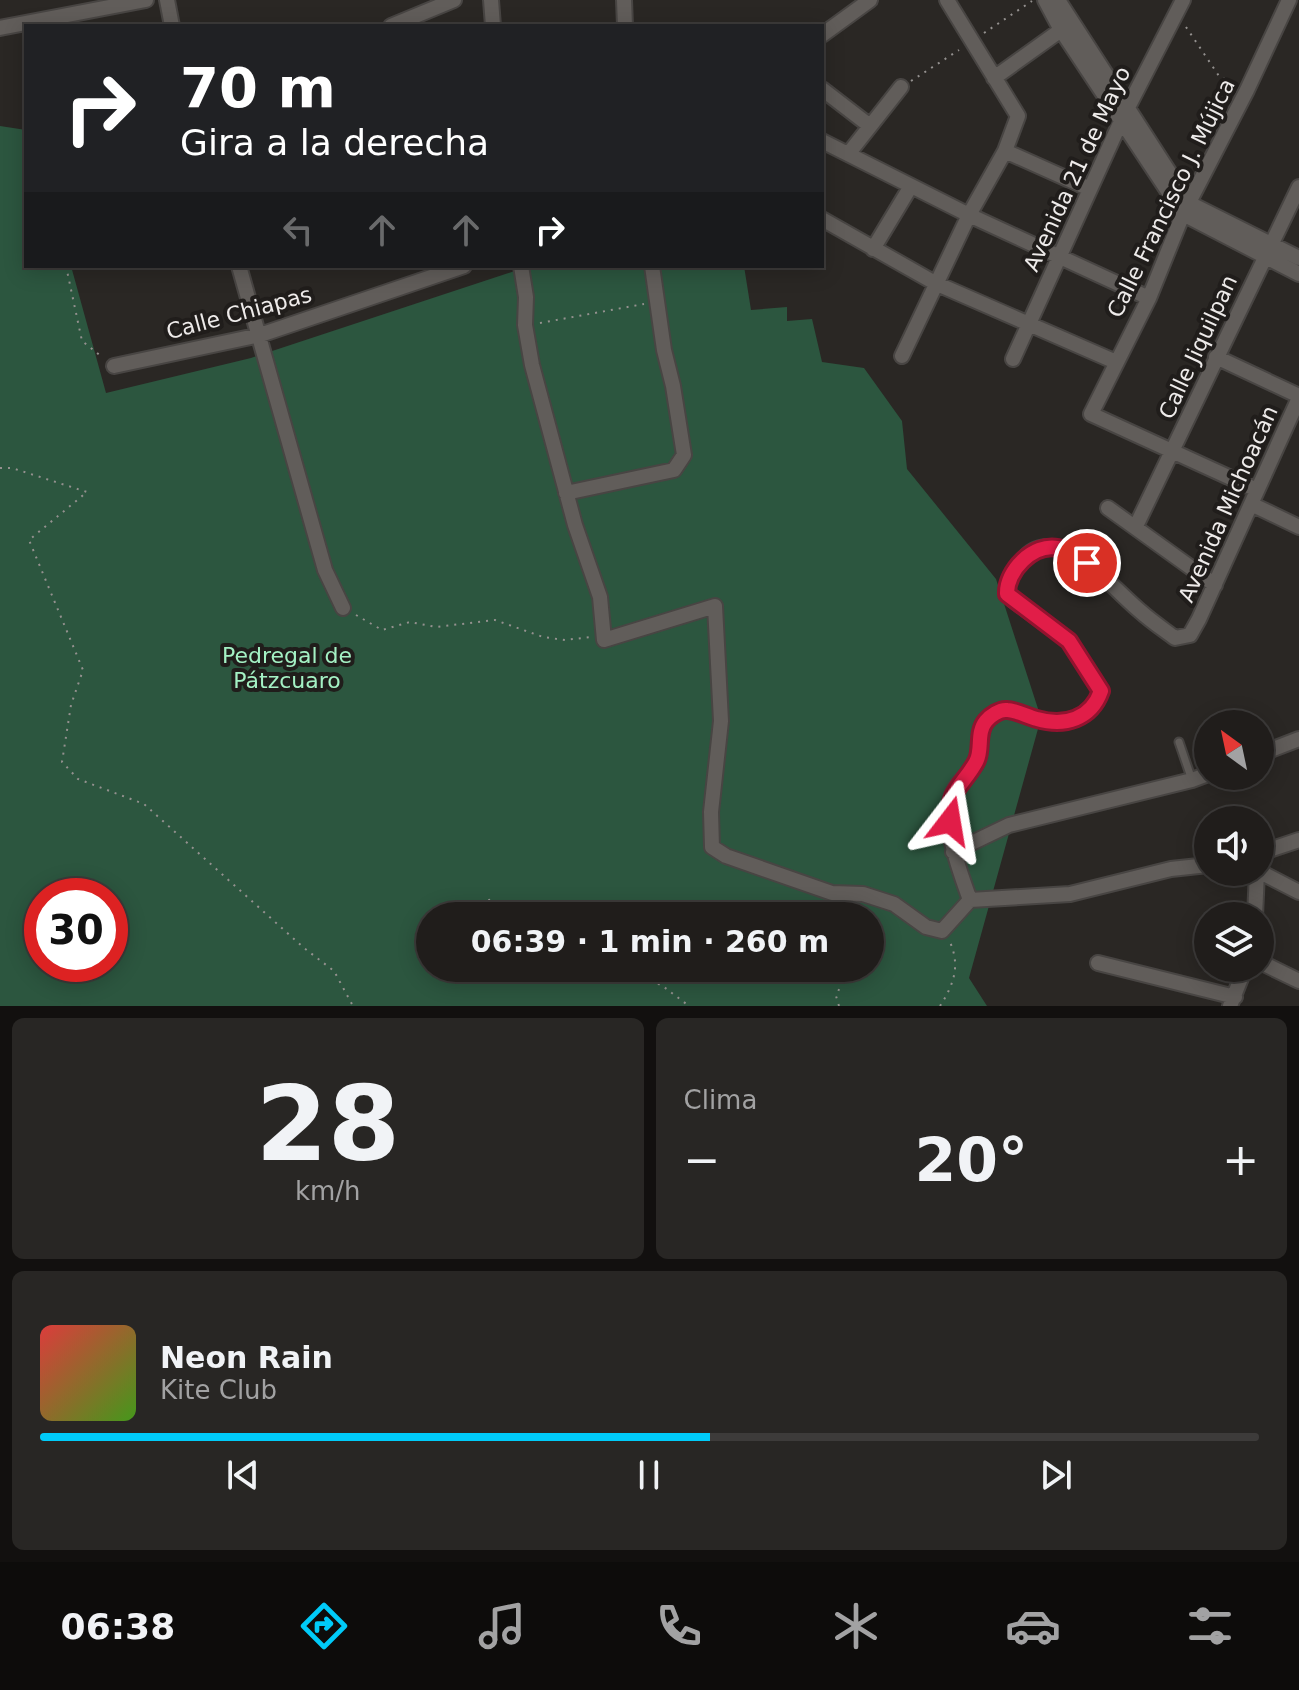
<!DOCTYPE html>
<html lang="es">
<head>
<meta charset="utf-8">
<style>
  :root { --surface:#201d1b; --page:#282624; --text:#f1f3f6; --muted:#a2a2a3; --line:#3d3b3a; --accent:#00cbf9 }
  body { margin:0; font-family:"DejaVu Sans",sans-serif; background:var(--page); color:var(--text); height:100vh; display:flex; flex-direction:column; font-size:30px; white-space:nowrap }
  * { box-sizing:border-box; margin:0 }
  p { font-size:26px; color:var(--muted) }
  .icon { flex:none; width:44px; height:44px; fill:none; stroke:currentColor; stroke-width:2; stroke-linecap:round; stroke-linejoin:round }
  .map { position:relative; height:1006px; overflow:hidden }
  .sheet { display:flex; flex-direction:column; gap:12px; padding:12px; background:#12100f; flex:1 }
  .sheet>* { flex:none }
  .guide { position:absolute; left:24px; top:24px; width:800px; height:244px; border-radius:0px; box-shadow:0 4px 20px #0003,0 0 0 2px var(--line); background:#202124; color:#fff; overflow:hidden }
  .needle { width:52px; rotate:327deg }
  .tools { position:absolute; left:1194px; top:710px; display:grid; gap:16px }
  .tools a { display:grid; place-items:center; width:80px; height:80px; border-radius:50%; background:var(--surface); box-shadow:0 4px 20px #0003,0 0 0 2px var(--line); font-size:40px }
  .speed { position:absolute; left:24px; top:878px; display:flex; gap:16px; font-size:40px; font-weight:700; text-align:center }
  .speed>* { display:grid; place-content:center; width:104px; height:104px; border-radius:50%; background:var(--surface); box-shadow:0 4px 20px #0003,0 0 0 2px var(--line); line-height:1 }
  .speed .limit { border:12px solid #d22; background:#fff; color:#111 }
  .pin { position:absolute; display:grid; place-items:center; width:68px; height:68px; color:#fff; margin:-34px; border:4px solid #fff; border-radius:50%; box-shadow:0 2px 8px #0007 }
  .me { position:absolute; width:88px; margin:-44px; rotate:14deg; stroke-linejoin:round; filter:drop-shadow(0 0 6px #0008) }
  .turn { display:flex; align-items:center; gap:28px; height:168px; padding:0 24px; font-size:36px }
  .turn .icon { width:104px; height:104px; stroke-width:2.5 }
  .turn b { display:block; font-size:56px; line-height:68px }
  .lanes { display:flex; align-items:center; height:76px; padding:0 24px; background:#0003; justify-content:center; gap:40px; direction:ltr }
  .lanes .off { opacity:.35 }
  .big { font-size:60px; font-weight:800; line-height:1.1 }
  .sheet .widget { flex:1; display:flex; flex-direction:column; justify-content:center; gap:12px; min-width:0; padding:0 28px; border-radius:12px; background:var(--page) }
  .sheet .dial { align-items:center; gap:0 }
  .dial b { font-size:104px; line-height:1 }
  .song { display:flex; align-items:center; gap:24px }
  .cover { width:96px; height:96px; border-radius:12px; background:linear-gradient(135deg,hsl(0 70% 55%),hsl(100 70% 35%)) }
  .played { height:8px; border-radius:4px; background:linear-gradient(90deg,var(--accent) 55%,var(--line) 55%) }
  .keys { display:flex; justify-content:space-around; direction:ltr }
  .heat { display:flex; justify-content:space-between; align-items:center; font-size:44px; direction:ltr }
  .sheet .tiles { flex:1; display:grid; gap:12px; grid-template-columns:1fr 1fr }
  .widget:last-child { grid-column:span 2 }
  .trip { position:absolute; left:416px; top:902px; width:468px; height:80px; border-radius:40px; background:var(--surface); box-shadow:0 4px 20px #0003,0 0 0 2px var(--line); font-weight:800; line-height:80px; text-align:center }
  .dock { display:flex; height:128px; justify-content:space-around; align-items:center; background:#0d0c0b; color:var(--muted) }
  .dock .icon { width:56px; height:56px }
  .dock .on { color:var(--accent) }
  .dock b { font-size:36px; color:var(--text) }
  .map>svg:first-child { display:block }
  .green { fill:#2c563f; fill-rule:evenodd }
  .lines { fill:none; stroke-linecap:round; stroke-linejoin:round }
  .service-casing { stroke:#484543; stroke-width:11 }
  .minor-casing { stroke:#484543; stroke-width:18 }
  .path { stroke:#94918f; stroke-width:2; stroke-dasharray:2 6; stroke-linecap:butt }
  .service { stroke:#615d5a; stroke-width:7 }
  .minor { stroke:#615d5a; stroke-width:14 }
  .route-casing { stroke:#92132f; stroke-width:20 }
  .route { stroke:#e11d48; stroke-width:14 }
  .labels { text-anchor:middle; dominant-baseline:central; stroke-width:8; stroke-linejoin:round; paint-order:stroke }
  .street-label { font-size:22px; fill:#eeebea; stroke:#201d1b }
  .park-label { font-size:22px; fill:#a4f1c4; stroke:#201d1b }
</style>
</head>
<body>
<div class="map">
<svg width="1299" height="1006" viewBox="0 0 1299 1006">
  <rect width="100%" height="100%" fill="#2a2724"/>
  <!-- green -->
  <path class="green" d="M0,126l26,4v136h45l35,127 145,-35 279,-92h214l7,44 36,-3v14l25,-2 10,43 42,6 38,53 5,48 89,110 45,139 -72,260 18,28h-987zM42,896h68v68h-68zM430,916h440v52h-440z"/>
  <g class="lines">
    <defs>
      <path id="service" d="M1179,742l13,38"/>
      <path id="minor" d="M167,0l5,26
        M491,0l2,26
        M624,0l1,26
        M1045,0l16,30 122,184 116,60
        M1058,0l131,203 110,55
        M391,26l63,-26
        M0,28l146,-28
        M822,35l48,-35
        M994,78l67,-48
        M822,89l48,37
        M822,141l147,74 180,83
        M1005,151l85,38
        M849,153l52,-66
        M822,219l113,64 181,79
        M873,249l38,-63
        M239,266l86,304 18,38
        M521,266l5,31 -1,28 7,40 43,160 25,72 4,43 111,-34 6,115 -10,91 1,35 14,9 106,37 31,1 31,10 32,23 16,4 28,-31
        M902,356l67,-141 36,-64 13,-35 -71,-116
        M1216,357l83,39
        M1013,359l108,-238 62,-121
        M114,366l146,-31 204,-69
        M1257,490l-166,-76 58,-116 34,-84 64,-124 42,-90
        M566,493l108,-23 10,-15 -11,-69 -9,-36 -12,-84
        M1251,504l48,23
        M1108,508l107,77
        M1136,526l163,-339
        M1260,754l39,-15
        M953,852l56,-27 183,-45 16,-6
        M1260,853l39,-13
        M1260,872l39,20
        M970,900c-10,-28 -33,-86 -14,-113 7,-11 18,-16 23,-29 2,-6 0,-12 0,-19 2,-13 13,-29 28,-29 8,-1 21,7 29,9 28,8 55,0 65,-28l-32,-50 -56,-41 -6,-6c-1,-14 7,-22 15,-33 33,-44 93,30 118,50 11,10 23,18 35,27l15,-3 9,-16 100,-221
        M970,900l100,-6 101,-25 37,-4
        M1255,916l2,-44
        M1260,962l39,19
        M1098,963l137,34
        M1230,1006l15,-38"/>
    </defs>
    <!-- service casing -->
    <use href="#service" class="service-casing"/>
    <!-- minor casing -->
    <use href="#minor" class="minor-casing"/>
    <!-- path -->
    <path class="path" d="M1186,27l33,49 16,8
      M984,33l48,-32
      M911,81l48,-31
      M66,266l16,75 20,16
      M540,323l104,-19
      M0,468h12l75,24 -58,48 54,130 -12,35 -9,57 16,17 66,25 160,144 30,23 19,35
      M356,615l26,15 28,-8 26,5 59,-7 48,17 22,3 26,-3
      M489,899l3,14 5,3
      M630,968l34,19 25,19
      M839,1006l-3,-10 10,-22
      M940,1006c14,-22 21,-41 9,-66"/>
    <!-- service -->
    <use href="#service" class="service"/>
    <!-- minor -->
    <use href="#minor" class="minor"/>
  </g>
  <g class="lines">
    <defs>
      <path id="route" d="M950,821c-2,-32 13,-35 26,-59 7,-12 0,-29 10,-41 4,-5 14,-12 21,-11 9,0 21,7 30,9 28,8 54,0 64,-28l-32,-50 -62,-47c-1,-23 26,-51 51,-46 10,2 21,10 29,15"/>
    </defs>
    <!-- route casing -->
    <use href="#route" class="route-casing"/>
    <!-- route -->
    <use href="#route" class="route"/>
  </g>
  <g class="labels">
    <!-- street labels -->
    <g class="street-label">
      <text transform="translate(1077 169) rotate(-65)">Avenida 21 de Mayo</text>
      <text transform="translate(1171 198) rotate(-64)">Calle Francisco J. Mújica</text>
      <text transform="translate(239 313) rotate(-15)">Calle Chiapas</text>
      <text transform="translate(1198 347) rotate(-65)">Calle Jiquilpan</text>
      <text transform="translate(1228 504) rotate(-66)">Avenida Michoacán</text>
    </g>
    <!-- park labels -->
    <g class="park-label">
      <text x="287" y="655">Pedregal de<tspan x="287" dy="25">Pátzcuaro</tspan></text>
    </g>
  </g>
</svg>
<div class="tools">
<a><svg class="needle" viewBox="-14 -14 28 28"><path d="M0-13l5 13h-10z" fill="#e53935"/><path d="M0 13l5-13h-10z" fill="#a2a2a3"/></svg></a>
<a><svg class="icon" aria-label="sound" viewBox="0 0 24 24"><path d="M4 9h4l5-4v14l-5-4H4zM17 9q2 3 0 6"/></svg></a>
<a><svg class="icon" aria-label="layers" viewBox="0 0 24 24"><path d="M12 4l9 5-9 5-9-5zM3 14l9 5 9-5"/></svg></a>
</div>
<div class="speed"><div class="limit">30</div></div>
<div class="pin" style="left:1087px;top:563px;background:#d93025"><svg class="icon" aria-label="arrive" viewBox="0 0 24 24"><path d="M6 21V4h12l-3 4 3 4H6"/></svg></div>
<svg class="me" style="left:950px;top:821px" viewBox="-20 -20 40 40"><path d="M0-17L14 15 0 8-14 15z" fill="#e11d48" stroke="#fff" stroke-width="4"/></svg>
<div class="trip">06:39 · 1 min · 260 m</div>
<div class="guide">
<div class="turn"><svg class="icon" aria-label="right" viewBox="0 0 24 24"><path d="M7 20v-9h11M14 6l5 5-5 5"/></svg><div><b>70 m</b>Gira a la derecha</div></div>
<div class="lanes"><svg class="icon off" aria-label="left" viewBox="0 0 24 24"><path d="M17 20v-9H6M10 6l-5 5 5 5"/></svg><svg class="icon off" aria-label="ahead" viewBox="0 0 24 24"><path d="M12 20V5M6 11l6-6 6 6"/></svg><svg class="icon off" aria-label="ahead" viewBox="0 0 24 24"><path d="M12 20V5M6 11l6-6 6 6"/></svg><svg class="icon" aria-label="right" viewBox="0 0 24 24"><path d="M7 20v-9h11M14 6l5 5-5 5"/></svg></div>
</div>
</div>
<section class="sheet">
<div class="tiles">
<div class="widget dial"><b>28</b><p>km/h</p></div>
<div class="widget"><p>Clima</p>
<div class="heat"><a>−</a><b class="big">20°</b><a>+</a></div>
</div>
<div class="widget">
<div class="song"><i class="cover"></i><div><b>Neon Rain</b><p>Kite Club</p></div></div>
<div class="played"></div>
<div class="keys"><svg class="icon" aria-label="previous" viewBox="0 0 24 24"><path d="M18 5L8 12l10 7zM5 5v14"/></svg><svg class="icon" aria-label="pause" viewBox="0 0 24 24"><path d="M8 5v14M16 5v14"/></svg><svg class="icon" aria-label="next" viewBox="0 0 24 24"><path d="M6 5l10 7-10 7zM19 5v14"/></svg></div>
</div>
</div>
</section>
<nav class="dock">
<b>06:38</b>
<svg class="icon on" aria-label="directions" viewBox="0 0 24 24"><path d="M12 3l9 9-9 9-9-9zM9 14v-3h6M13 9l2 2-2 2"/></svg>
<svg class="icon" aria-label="music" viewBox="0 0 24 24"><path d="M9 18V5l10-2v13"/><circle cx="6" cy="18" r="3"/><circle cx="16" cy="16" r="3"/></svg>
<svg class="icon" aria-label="phone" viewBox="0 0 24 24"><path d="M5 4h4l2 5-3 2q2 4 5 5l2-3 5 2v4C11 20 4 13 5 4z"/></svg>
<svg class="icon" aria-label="climate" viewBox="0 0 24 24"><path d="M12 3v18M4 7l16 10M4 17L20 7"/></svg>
<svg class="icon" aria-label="car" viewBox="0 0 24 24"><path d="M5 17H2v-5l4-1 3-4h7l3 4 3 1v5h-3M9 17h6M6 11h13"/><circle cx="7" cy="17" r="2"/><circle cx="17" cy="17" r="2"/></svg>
<svg class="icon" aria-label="filters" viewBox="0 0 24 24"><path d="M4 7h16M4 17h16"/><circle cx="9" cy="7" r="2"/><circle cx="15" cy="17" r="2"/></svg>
</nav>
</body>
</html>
